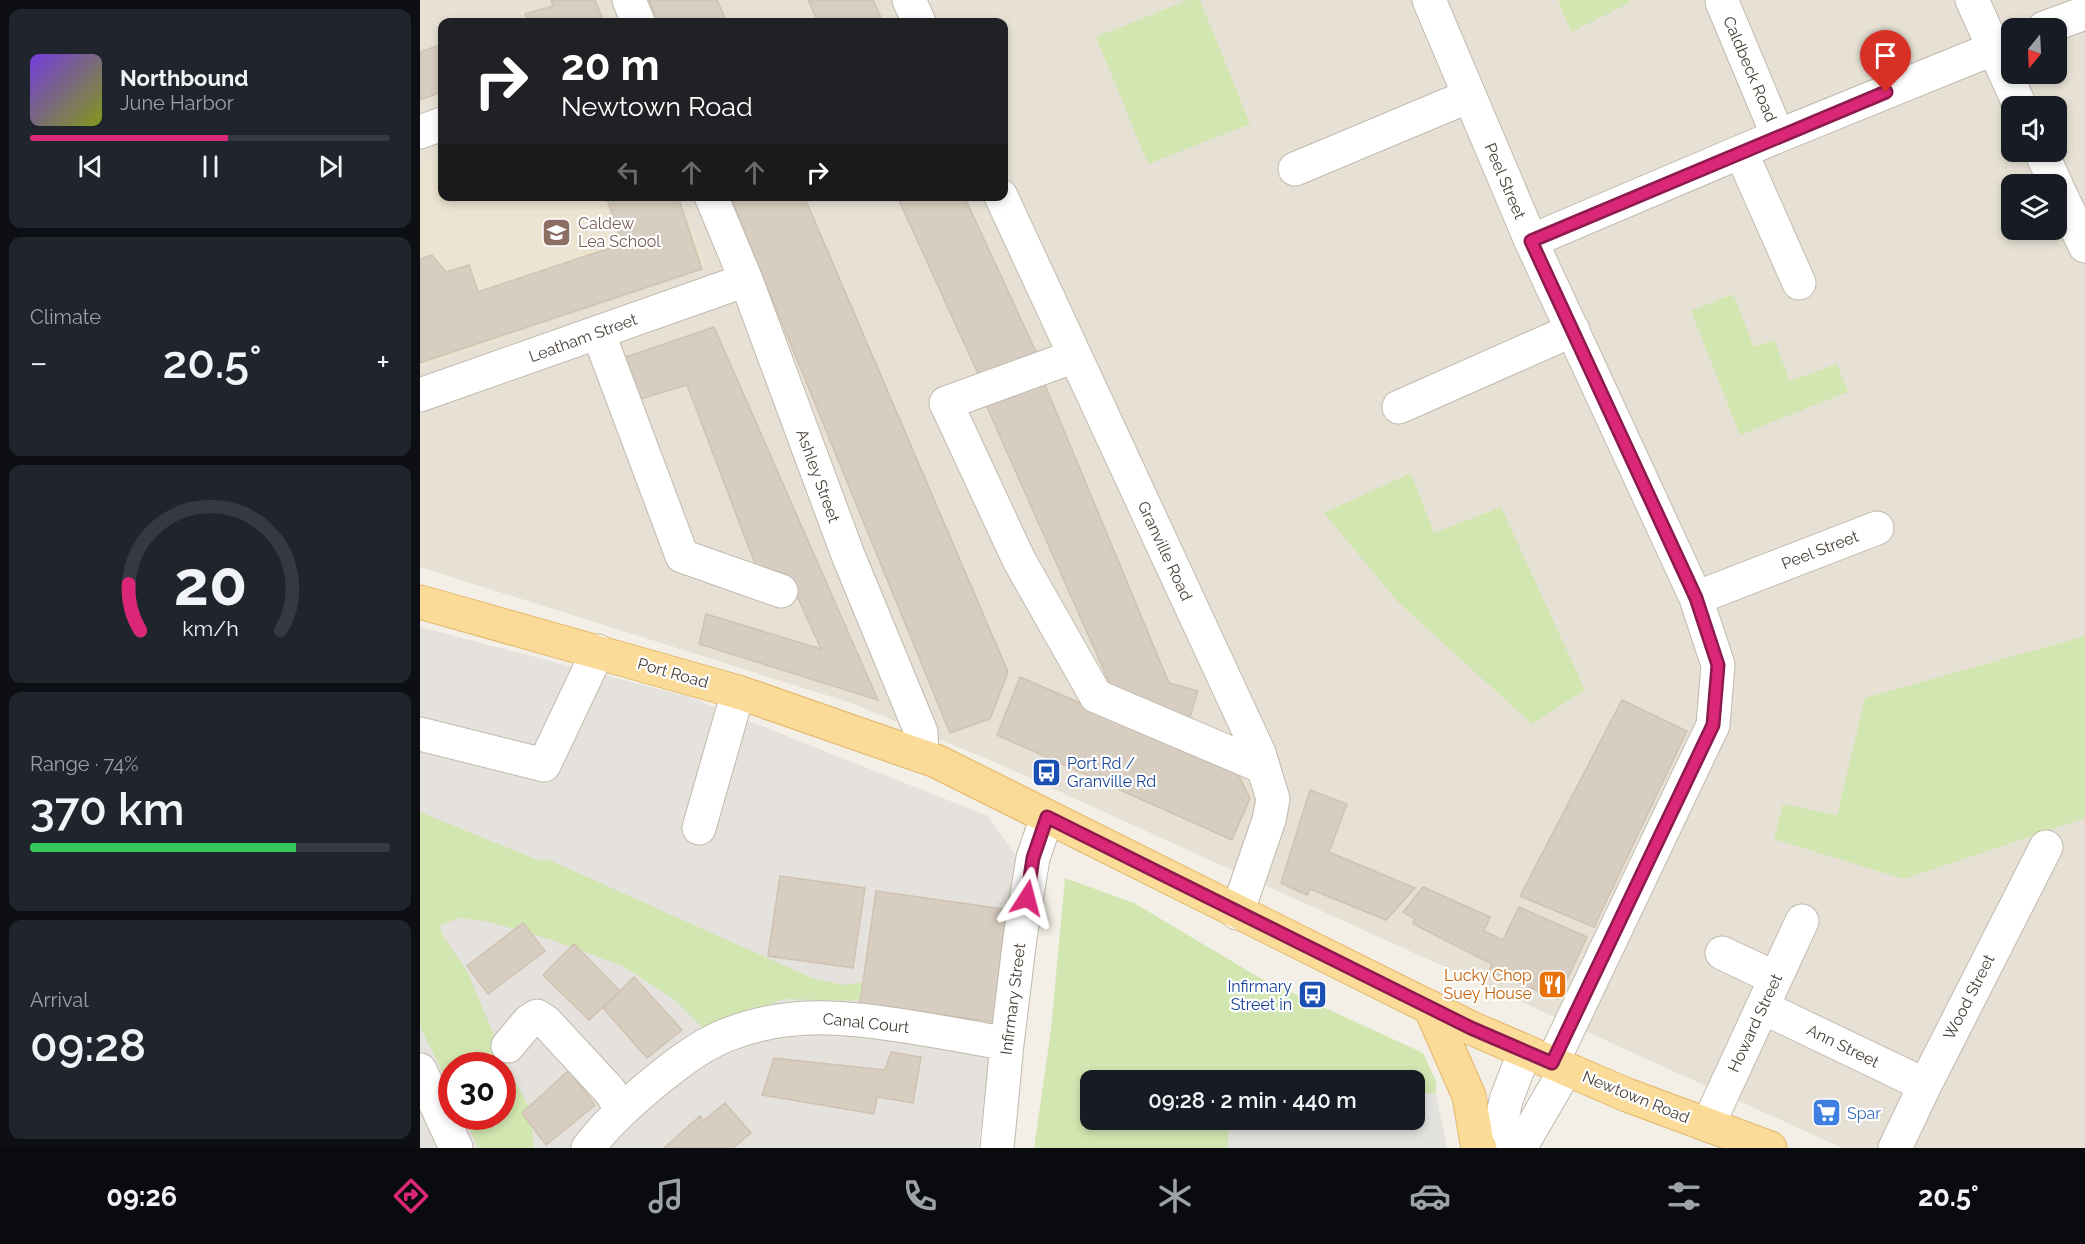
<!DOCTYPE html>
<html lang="en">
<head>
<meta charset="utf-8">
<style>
  :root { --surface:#171b24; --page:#20242c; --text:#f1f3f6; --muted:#9ea1a6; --line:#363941; --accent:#db2777 }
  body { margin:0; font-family:Raleway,sans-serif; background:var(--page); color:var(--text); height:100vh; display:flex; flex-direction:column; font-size:22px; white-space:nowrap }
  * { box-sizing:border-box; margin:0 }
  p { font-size:20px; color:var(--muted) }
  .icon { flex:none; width:33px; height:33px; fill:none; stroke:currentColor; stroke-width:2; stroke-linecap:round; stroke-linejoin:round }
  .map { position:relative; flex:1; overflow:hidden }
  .panel { display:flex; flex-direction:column; gap:9px; padding:9px; background:#0d0f14; width:420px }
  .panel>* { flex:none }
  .guide { position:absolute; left:18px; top:18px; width:570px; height:183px; border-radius:12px; box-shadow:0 3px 9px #0003; background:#202124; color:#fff; overflow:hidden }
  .needle { width:39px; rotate:198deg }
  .tools { position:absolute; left:1581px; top:18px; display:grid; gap:12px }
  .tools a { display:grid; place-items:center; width:66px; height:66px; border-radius:12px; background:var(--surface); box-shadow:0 3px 9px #0003; font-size:30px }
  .speed { position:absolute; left:18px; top:1052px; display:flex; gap:12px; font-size:30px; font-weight:700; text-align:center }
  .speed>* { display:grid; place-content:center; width:78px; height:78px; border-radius:50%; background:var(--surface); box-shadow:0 3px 9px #0003; line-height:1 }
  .speed .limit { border:9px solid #d22; background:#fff; color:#111 }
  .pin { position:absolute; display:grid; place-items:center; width:51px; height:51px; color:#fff; margin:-62px -26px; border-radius:50% 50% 50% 0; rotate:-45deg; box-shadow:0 0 6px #0007 }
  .pin .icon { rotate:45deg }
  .me { position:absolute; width:66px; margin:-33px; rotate:9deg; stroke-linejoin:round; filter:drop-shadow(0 0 4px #0008) }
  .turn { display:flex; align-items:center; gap:21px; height:126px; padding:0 24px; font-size:27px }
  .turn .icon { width:78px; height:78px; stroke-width:2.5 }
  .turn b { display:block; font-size:42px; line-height:51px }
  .lanes { display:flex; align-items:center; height:57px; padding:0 24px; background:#0003; justify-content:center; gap:30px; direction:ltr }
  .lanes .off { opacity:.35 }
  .big { font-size:45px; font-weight:600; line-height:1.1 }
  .panel .tile { flex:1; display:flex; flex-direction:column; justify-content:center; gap:9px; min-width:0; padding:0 21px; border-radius:12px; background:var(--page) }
  .panel .dial { align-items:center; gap:0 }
  .dial svg { height:156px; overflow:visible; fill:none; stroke:var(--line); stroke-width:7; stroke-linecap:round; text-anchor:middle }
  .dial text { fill:var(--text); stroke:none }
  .song { display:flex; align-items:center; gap:18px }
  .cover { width:72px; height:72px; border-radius:9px; background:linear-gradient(135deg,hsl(260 70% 55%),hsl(70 70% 35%)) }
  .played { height:6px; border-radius:3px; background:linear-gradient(90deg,var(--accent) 55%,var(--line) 55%) }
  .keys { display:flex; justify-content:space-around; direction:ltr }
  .heat { display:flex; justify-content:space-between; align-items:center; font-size:33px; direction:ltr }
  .charge { height:9px; border-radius:4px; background:linear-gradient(90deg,#34c759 74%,var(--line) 0) }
  .trip { position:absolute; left:660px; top:1070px; width:345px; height:60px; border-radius:12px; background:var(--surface); box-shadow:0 3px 9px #0003; font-weight:600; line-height:60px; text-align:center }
  .tab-bar { display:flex; height:96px; justify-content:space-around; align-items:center; background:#090b0e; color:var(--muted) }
  .tab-bar .icon { width:42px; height:42px }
  .tab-bar .on { color:var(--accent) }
  .tab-bar b { font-size:27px; color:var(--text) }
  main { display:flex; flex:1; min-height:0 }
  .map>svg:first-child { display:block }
  .residential { fill:#e7e1d5; fill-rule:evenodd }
  .industrial { fill:#e5e1dc; fill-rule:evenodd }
  .education { fill:#ece3d1 }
  .green { fill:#d1e6b1 }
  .parking { fill:#e4e2df }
  .building { fill:#d7cdc0; stroke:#cfc2b0; stroke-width:1.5 }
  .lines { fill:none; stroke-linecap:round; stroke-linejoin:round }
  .minor-casing { stroke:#c1b9ad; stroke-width:35 }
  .major-casing { stroke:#e1b768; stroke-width:35 }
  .minor { stroke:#fff; stroke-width:33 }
  .major { stroke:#fbdb98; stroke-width:33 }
  .route-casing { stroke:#8e194d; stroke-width:15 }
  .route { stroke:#db2777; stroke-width:10 }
  .labels { text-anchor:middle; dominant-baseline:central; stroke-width:4.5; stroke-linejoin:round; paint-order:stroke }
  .street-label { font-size:16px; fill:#463f36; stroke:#fff }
  .education-label { font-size:16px; fill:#785e54; stroke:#fff; text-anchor:start }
  .transit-label { font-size:16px; fill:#164399; stroke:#fff; text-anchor:start }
  .food-label { font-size:16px; fill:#c56008; stroke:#fff; text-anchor:end }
  .shop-label { font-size:16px; fill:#366cbe; stroke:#fff; text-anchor:start }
</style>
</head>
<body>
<main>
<section class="panel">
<div class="tile">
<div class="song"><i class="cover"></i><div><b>Northbound</b><p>June Harbor</p></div></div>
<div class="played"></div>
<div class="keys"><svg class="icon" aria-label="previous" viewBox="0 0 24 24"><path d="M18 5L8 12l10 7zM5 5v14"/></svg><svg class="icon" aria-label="pause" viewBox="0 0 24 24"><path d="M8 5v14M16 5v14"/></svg><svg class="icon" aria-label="next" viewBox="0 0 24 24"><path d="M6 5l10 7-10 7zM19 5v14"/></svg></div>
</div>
<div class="tile"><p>Climate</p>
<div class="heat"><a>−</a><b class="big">20.5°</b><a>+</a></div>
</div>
<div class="tile dial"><svg viewBox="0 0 100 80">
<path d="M14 69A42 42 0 1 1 86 69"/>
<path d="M14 69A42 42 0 0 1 8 45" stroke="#db2777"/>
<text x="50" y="56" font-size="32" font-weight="700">20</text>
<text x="50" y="72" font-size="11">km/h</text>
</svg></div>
<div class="tile"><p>Range · 74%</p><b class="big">370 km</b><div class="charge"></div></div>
<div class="tile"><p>Arrival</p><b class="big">09:28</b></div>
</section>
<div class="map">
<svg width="1665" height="1148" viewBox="0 0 1665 1148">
  <rect width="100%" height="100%" fill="#f3efe7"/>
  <!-- residential -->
  <path class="residential" d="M0,0h1665v1148h-243l-852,-388 -139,-57 -431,-136zM22,22h562v174h-562zM1592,28h44v46h-44zM1592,106h44v46h-44zM1592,184h44v46h-44z"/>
  <!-- industrial -->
  <path class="industrial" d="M0,627l269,70 299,119 31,44 -41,288h-558zM32,1065h50v51h-50z"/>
  <!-- education -->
  <path class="education" d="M22,156v40l237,1 28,70 -287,100v-204z"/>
  <!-- green -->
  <path class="green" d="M768,0h12l50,124 -102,40 -52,-127z
    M1138,0h72l-3,4 -56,28z
    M1313,294l21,53 20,-7 16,41 47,-17 11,28 -108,43 -49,-124z
    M991,473l23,60 67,-26 84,183 -53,34 -134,-122 -74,-89z
    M1665,636v182l-181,61 -130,-40 9,-35 54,11 28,-117z
    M0,812l120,49 7,-2 265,119 31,7 20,-3 9,19 -88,-2 -27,10 -45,28 -37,-37 -52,-34 -74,-27 -63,-18 -27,-3 -19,7 3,11 24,35 33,78 30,61 4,38h-56l-14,-32h38v-51h-50l-1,23 -31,-61z
    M645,878l69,25 126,75 163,75 13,28v13l-21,-2 -1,-12h-116l-66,-7 -1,7h-141v39h139l-1,29h-194l17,-118z"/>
  <!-- parking -->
  <path class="parking" d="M811,1073l67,7h-67z
    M995,1092l21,2 11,54h-219l1,-29h185z"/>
  <!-- building -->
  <path class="building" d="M131,0h44l9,22h-76l-3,-8 28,-8z
    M229,0h68l10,22h-69z
    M388,0h65l10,22h-65z
    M22,44v48l-22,8v-48z
    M186,196h72l24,73 -282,94v-104l12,-4 14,17 23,-7 9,27 144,-48z
    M310,196h74l204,476 -18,47 -40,14z
    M477,196h67l74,160 -58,22z
    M294,327l164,373 -179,-56 7,-30 115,35 -34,-75 -30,-5 -70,-184 -47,14 -17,-41z
    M623,380l126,303 29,8 -10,32 -74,-30 -131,-295z
    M600,677l216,93 14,28 -18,42 -235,-105z
    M1202,700l65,31 -93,196 -74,-31z
    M890,790l37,14 -18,48 86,36 -29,32 -76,-31 -3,6 -26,-12z
    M360,876l85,12 -12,80 -85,-12z
    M1003,887l67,30 -6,14 19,9 16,-33 68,30 -29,62 -69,-28 3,-7 -79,-40 2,-5 -12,-7z
    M456,891l134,19 -16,112 -134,-19z
    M103,923l22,28 -57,43 -21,-28z
    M154,944l46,47 -31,29 -46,-45z
    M214,977l48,53 -35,28 -44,-50z
    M471,1052l30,5 -8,46 -36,-6 -3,17 -112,-19 12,-37 111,12z
    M149,1070l26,35 -49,40 -24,-32z
    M305,1103l26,30 -18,15h-69l36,-32 3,5z"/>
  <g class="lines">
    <defs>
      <path id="minor" d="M209,0l9,22
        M489,0l10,22
        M1009,0l102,241 165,357 22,67 -5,60 -161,338
        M1552,0l48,106
        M1302,2l56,134
        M1624,28l41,-15
        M0,132l22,-8
        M1321,152l58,131
        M1621,152l15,32
        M875,169l174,-73
        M1636,185l29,61
        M291,196l35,84 102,275 73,177 1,24
        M581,196l258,557 14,46 -4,21 -32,93
        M1111,241l247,-105 234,-95
        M178,332l84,224 99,35
        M655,356l-129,47 73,157 77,136 167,71
        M0,395l326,-115
        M979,407l174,-77
        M1276,598l181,-70
        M0,734l124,31 54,-114
        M279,828l39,-136
        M1302,953l53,25
        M1342,1007l163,78
        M88,1046l21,-25 8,-5 9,6 63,68 13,19
        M0,1070l36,78
        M1288,1125l94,-204
        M168,1148c19,-25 41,-45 64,-64 22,-18 46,-37 72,-48 65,-27 127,-19 193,-8 30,5 60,10 90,16
        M577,1148l10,-104 13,-106 13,-80 14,-41
        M1076,1148l10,-48 19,-49
        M1100,1148l46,-79
        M1475,1148l30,-63 121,-238"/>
      <path id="major" d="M0,602l318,90 198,69 535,267 156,67 143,53
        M1010,1007l39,89 8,47 3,5"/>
    </defs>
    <!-- minor casing -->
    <use href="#minor" class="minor-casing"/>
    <!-- major casing -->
    <use href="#major" class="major-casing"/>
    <!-- minor -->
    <use href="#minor" class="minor"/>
    <!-- major -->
    <use href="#major" class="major"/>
  </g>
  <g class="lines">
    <defs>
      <path id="route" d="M607,898l6,-40 14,-41 424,211 81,35 161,-338 5,-60 -22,-67 -165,-357 355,-149"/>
    </defs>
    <!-- route casing -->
    <use href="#route" class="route-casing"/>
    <!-- route -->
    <use href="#route" class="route"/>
  </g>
  <!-- icons -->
  <defs>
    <symbol id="school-square" viewBox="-11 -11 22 22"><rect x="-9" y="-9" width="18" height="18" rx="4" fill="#8d6e63" stroke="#fff"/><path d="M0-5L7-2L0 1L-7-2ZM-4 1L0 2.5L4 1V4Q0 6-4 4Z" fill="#fff"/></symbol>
    <symbol id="bus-square" viewBox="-11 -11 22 22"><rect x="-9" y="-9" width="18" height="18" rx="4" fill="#1a4fb4" stroke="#fff"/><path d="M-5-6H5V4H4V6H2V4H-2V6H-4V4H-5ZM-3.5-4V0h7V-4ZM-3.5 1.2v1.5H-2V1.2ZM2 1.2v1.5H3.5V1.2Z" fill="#fff"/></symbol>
    <symbol id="restaurant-square" viewBox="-11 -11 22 22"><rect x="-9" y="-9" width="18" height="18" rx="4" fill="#e8710a" stroke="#fff"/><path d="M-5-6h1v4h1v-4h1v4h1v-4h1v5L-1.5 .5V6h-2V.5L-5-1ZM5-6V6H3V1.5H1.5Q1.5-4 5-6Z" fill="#fff"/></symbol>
    <symbol id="supermarket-square" viewBox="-11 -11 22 22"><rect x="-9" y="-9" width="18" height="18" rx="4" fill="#3f7fe0" stroke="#fff"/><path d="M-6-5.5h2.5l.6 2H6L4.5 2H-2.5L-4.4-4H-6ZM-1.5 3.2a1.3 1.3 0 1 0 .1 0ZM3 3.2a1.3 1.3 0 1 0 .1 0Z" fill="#fff"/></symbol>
  </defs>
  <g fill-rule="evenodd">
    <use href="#school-square" x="120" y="216" width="33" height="33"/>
    <use href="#bus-square" x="610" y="756" width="33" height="33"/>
    <use href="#restaurant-square" x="1116" y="968" width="33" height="33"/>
    <use href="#bus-square" x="876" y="978" width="33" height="33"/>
    <use href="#supermarket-square" x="1390" y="1096" width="33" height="33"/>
  </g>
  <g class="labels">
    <!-- street labels -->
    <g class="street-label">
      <text transform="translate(1330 69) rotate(67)">Caldbeck Road</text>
      <text transform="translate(1085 181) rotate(67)">Peel Street</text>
      <text transform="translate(163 338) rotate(-20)">Leatham Street</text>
      <text transform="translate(398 476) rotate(70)">Ashley Street</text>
      <text transform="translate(1400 550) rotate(-21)">Peel Street</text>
      <text transform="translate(745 551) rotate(65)">Granville Road</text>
      <text transform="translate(253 673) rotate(16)">Port Road</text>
      <text transform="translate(1549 997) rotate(-63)">Wood Street</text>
      <text transform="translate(593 999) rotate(-83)">Infirmary Street</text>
      <text transform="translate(446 1023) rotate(6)">Canal Court</text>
      <text transform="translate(1335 1023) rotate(-65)">Howard Street</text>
      <text transform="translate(1423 1046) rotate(26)">Ann Street</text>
      <text transform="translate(1216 1097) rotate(22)">Newtown Road</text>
    </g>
    <!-- education labels -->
    <g class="education-label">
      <text x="158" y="223">Caldew<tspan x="158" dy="18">Lea School</tspan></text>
    </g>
    <!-- transit labels -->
    <g class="transit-label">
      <text x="647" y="763">Port Rd /<tspan x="647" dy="18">Granville Rd</tspan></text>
      <text x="872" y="986" text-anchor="end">Infirmary<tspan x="872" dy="18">Street in</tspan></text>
    </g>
    <!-- food labels -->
    <g class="food-label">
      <text x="1112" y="975">Lucky Chop<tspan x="1112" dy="18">Suey House</tspan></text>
    </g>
    <!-- shop labels -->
    <g class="shop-label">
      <text x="1427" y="1113">Spar</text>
    </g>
  </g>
</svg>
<div class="tools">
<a><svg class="needle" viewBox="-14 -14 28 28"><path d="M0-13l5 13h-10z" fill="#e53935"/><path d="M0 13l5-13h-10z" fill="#9ea1a6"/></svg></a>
<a><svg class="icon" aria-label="sound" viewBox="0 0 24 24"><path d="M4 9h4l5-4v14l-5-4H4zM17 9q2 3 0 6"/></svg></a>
<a><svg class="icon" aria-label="layers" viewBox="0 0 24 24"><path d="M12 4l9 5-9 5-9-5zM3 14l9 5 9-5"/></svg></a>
</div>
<div class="speed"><div class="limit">30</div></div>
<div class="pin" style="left:1466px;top:92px;background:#d93025"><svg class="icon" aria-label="arrive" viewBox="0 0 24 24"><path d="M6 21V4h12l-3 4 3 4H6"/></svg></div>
<svg class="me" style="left:607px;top:898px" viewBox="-20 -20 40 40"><path d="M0-17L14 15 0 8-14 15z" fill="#db2777" stroke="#fff" stroke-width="4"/></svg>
<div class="trip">09:28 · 2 min · 440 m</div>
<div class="guide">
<div class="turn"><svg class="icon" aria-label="right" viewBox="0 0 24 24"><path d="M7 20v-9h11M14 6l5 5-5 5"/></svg><div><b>20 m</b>Newtown Road</div></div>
<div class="lanes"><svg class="icon off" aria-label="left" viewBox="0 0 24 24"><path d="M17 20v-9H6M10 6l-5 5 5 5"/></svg><svg class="icon off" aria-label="ahead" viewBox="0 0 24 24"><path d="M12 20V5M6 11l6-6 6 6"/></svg><svg class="icon off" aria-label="ahead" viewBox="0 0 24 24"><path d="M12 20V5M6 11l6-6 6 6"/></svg><svg class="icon" aria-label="right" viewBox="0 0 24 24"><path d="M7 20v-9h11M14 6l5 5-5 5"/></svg></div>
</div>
</div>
</main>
<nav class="tab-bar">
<b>09:26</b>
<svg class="icon on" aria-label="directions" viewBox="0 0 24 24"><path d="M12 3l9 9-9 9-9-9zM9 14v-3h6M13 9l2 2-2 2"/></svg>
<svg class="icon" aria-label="music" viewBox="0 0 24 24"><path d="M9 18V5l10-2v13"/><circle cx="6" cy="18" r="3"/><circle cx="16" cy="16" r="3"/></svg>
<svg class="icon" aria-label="phone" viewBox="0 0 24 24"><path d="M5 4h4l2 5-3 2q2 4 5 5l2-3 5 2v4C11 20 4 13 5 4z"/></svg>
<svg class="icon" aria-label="climate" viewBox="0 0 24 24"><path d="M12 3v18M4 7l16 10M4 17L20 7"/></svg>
<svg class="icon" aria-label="car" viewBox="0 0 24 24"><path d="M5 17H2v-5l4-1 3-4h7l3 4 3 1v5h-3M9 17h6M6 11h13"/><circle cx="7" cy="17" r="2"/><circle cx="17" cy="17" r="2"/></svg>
<svg class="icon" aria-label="filters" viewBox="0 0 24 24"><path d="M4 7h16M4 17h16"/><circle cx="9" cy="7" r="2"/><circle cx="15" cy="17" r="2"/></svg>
<b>20.5°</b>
</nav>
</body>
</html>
